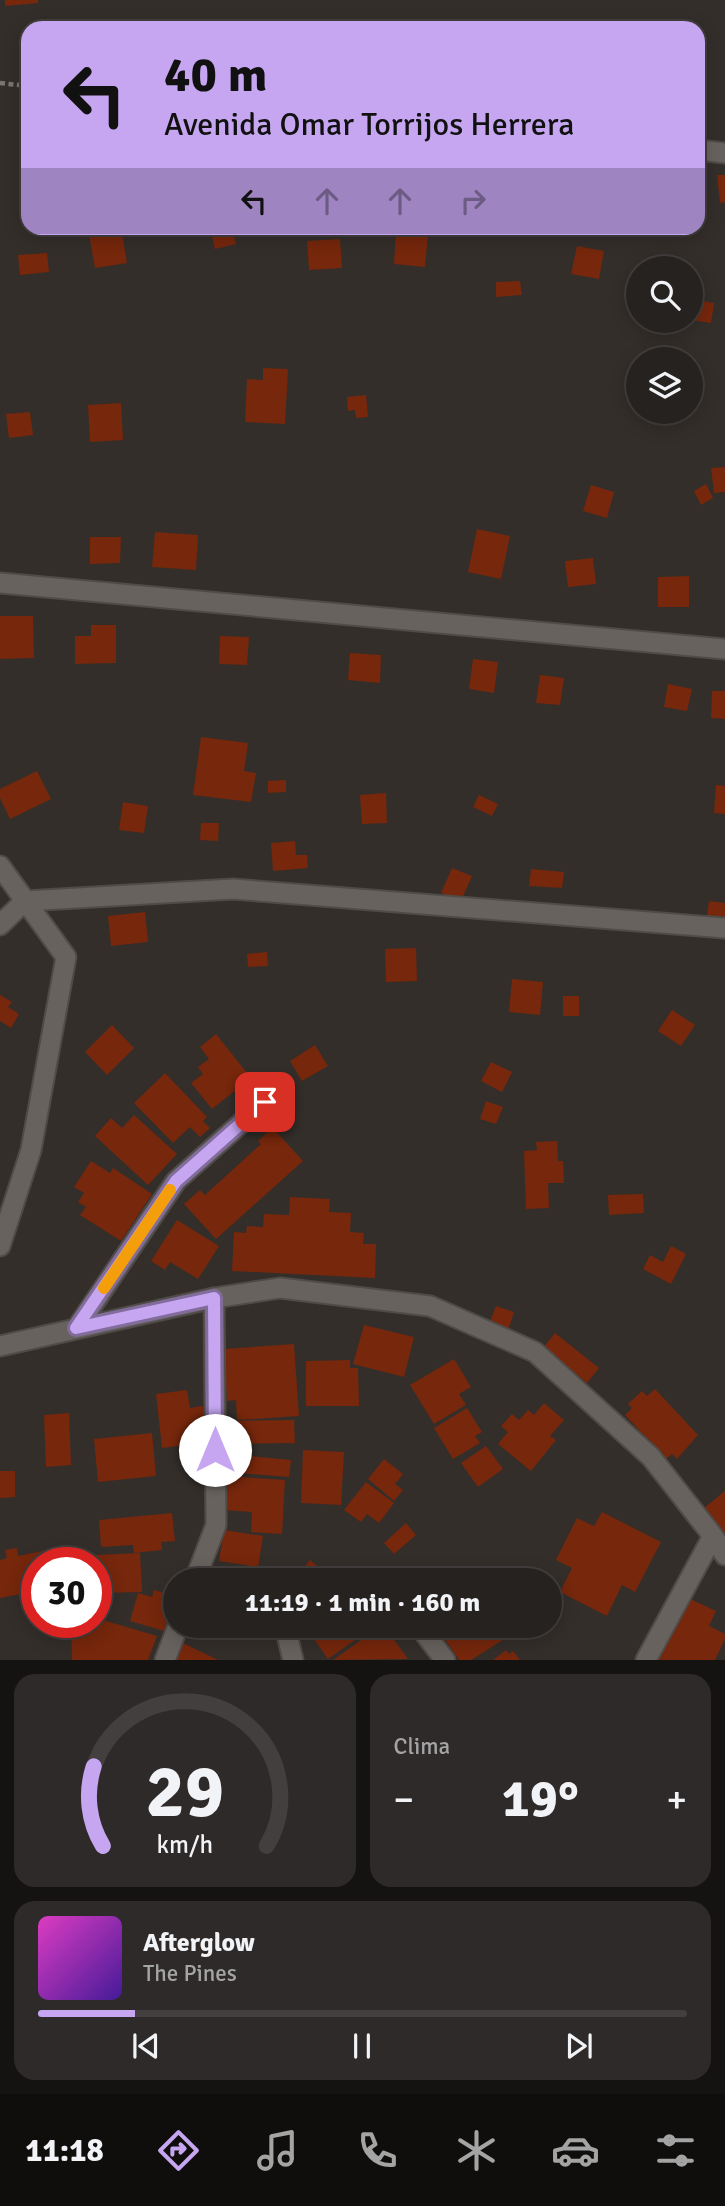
<!DOCTYPE html>
<html lang="es">
<head>
<meta charset="utf-8">
<style>
  :root { --surface:#262220; --page:#2e2a29; --text:#f1f3f6; --muted:#a4a4a5; --line:#423f3e; --accent:#c6a6f0 }
  body { margin:0; font-family:Signika,sans-serif; background:var(--page); color:var(--text); height:100vh; display:flex; flex-direction:column; font-size:26px; white-space:nowrap }
  * { box-sizing:border-box; margin:0 }
  p { font-size:23px; color:var(--muted) }
  .icon { flex:none; width:38px; height:38px; fill:none; stroke:currentColor; stroke-width:2; stroke-linecap:round; stroke-linejoin:round }
  .map { position:relative; height:1660px; overflow:hidden }
  .sheet { display:flex; flex-direction:column; gap:14px; padding:14px; background:#151312; flex:1 }
  .sheet>* { flex:none }
  .guide { position:absolute; left:21px; top:21px; width:684px; height:214px; border-radius:21px; box-shadow:0 4px 18px #0003,0 0 0 2px var(--line); background:#c6a6f0; color:#111; overflow:hidden }
  .buttons { position:absolute; left:626px; top:256px; display:grid; gap:14px }
  .buttons a { display:grid; place-items:center; width:77px; height:77px; border-radius:50%; background:var(--surface); box-shadow:0 4px 18px #0003,0 0 0 2px var(--line); font-size:35px }
  .speed { position:absolute; left:21px; top:1547px; display:flex; gap:14px; font-size:35px; font-weight:700; text-align:center }
  .speed>* { display:grid; place-content:center; width:91px; height:91px; border-radius:50%; background:var(--surface); box-shadow:0 4px 18px #0003,0 0 0 2px var(--line); line-height:1 }
  .speed .limit { border:10px solid #d22; background:#fff; color:#111 }
  .pin { position:absolute; display:grid; place-items:center; width:60px; height:60px; color:#fff; margin:-30px; border-radius:14px; box-shadow:0 4px 10px #0006 }
  .me { position:absolute; width:77px; margin:-38px; rotate:0deg; stroke-linejoin:round; filter:drop-shadow(0 0 5px #0008) }
  .turn { display:flex; align-items:center; gap:24px; height:147px; padding:0 28px; font-size:32px }
  .turn .icon { width:91px; height:91px; stroke-width:2.5 }
  .turn b { display:block; font-size:49px; line-height:60px }
  .lanes { display:flex; align-items:center; height:66px; padding:0 28px; background:#0003; justify-content:center; gap:35px; direction:ltr }
  .lanes .off { opacity:.35 }
  .big { font-size:52px; font-weight:800; line-height:1.1 }
  .sheet .widget { flex:1; display:flex; flex-direction:column; justify-content:center; gap:10px; min-width:0; padding:0 24px; border-radius:21px; background:var(--page) }
  .sheet .dial { align-items:center; gap:0 }
  .dial svg { height:182px; overflow:visible; fill:none; stroke:var(--line); stroke-width:7; stroke-linecap:round; text-anchor:middle }
  .dial text { fill:var(--text); stroke:none }
  .song { display:flex; align-items:center; gap:21px }
  .cover { width:84px; height:84px; border-radius:10px; background:linear-gradient(135deg,hsl(310 70% 55%),hsl(260 70% 35%)) }
  .played { height:7px; border-radius:4px; background:linear-gradient(90deg,var(--accent) 15%,var(--line) 15%) }
  .keys { display:flex; justify-content:space-around; direction:ltr }
  .heat { display:flex; justify-content:space-between; align-items:center; font-size:38px; direction:ltr }
  .sheet .tiles { flex:1; display:grid; gap:14px; grid-template-columns:1fr 1fr }
  .widget:last-child { grid-column:span 2 }
  .trip { position:absolute; left:163px; top:1568px; width:399px; height:70px; border-radius:35px; background:var(--surface); box-shadow:0 4px 18px #0003,0 0 0 2px var(--line); font-weight:800; line-height:70px; text-align:center }
  .menu { display:flex; height:112px; justify-content:space-around; align-items:center; background:#0f0e0d; color:var(--muted) }
  .menu .icon { width:49px; height:49px }
  .menu .on { color:var(--accent) }
  .menu b { font-size:32px; color:var(--text) }
  .map>svg:first-child { display:block }
  .building { fill:#76270c }
  .lines { fill:none; stroke-linecap:round; stroke-linejoin:round }
  .minor-casing { stroke:#4f4b48; stroke-width:23 }
  .tertiary-casing { stroke:#4f4b48; stroke-width:23 }
  .path { stroke:#797572; stroke-width:4.5; stroke-dasharray:5 3.5; stroke-linecap:butt }
  .minor { stroke:#67625e; stroke-width:19 }
  .tertiary { stroke:#67625e; stroke-width:19 }
  .route-casing { stroke:#816c9c; stroke-width:18 }
  .route { stroke:#c6a6f0; stroke-width:12 }
  .slow { stroke:#f59e0b; stroke-width:12 }
</style>
</head>
<body>
<div class="map">
<svg width="725" height="1660" viewBox="0 0 725 1660">
  <rect width="100%" height="100%" fill="#332e2a"/>
  <!-- building -->
  <path class="building" d="M5,0h33v3l-33,3z
    M717,175h8v27l-5,1z
    M88,228h33l6,35 -32,5z
    M210,228h22l4,16 -21,5z
    M396,232l32,2 -3,33 -31,-3z
    M340,239l2,29 -33,2 -2,-29z
    M577,246l27,5 -5,28 -28,-5z
    M47,253l2,19 -29,3 -2,-20z
    M520,281l2,14 -26,2v-15z
    M691,299l23,4 -3,20 -20,-3z
    M263,368l25,1 -3,55 -40,-2 2,-43 16,1z
    M366,395l2,22 -12,1 -1,-8 -7,1 -1,-14z
    M121,403l2,37 -33,2 -2,-37z
    M30,412l3,23 -24,3 -3,-24z
    M725,467v25l-11,1 -3,-25z
    M706,484l7,14 -12,7 -7,-14z
    M591,485l23,7 -7,26 -24,-7z
    M477,529l33,7 -9,43 -33,-7z
    M155,532l43,3 -2,35 -44,-3z
    M90,537h31l-1,26 -30,1z
    M593,558l3,26 -28,3 -3,-26z
    M689,576v31h-31v-30z
    M0,616h33l1,42 -34,1z
    M91,625h25v38l-41,1v-28h16z
    M220,636l29,1 -2,28 -28,-1z
    M350,653l31,2 -1,28 -32,-3z
    M473,659l25,3 -4,31 -25,-4z
    M540,675l24,3 -4,27 -24,-2z
    M668,684l24,5 -5,22 -23,-4z
    M712,691h13v28l-14,-1z
    M201,737l47,6 -4,28 12,2 -5,29 -58,-7z
    M37,771l14,28 -41,20 -10,-21v-9z
    M286,780v12l-18,1v-12z
    M716,785l9,1v28l-11,-1z
    M386,793l1,30 -25,1 -2,-29z
    M479,795l19,9 -6,12 -19,-9z
    M123,802l25,4 -4,27 -25,-3z
    M201,823h18l-1,18 -18,-1z
    M295,841l1,14h11l1,13 -35,3 -2,-28z
    M452,868l20,8 -11,25 -20,-8z
    M531,869l33,3 -2,16 -33,-2z
    M709,901l16,2v30l-20,-2z
    M145,912l3,30 -37,4 -3,-30z
    M416,948l1,33 -31,1 -1,-33z
    M267,952l1,14 -20,1 -1,-13z
    M512,979l31,3 -3,33 -31,-3z
    M0,995l12,7 -4,5 11,7 -8,14 -11,-7z
    M563,996h16v20h-16z
    M672,1010l23,15 -14,21 -23,-15z
    M112,1025l22,23 -27,27 -22,-23z
    M216,1034l35,44 -39,31 -21,-26 12,-9 -5,-7 11,-8 -9,-12z
    M315,1045l13,21 -26,15 -12,-20z
    M491,1062l21,10 -10,20 -21,-11z
    M165,1073l42,44 -4,4 7,7 -10,9 -10,-10 -17,16 -39,-40z
    M486,1101l17,6 -7,17 -16,-5z
    M134,1115l43,39 -29,31 -53,-49 16,-18 11,10z
    M272,1127l31,34 -87,78 -32,-35 16,-14 5,5 56,-51 -3,-3z
    M557,1141l1,20h5l1,22h-16l1,25 -23,1 -2,-58 13,-1 -1,-8z
    M91,1161l19,12 3,-5 39,26 -31,47 -41,-26 6,-8 -8,-5 6,-9 -10,-6z
    M643,1194l1,19 -35,2 -1,-20z
    M290,1197l40,2 -1,13 22,1 -1,19 14,1 -1,11h13l-1,34 -143,-7 2,-39 12,1 1,-7 16,1 1,-13 25,1z
    M177,1220l42,26 -21,33 -28,-17 -5,8 -14,-9z
    M671,1246l15,8 -15,30 -28,-15 7,-14 13,7z
    M496,1306l18,6 -6,19 -19,-7z
    M364,1325l50,12 -10,40 -51,-13z
    M555,1333l44,35 -12,15 -44,-35z
    M294,1344l5,72 -62,4 -1,-20 -9,1 -3,-52z
    M454,1359l17,28 -12,7 7,11 -32,19 -24,-39z
    M350,1360v8h8l1,38h-53v-45z
    M655,1389l43,46 -21,24 -5,-5 -6,5 -41,-44 7,-7 -4,-4 14,-13 5,5z
    M187,1390l3,18 13,-2 4,28 -14,1 1,9 -32,4 -6,-54z
    M544,1403l20,17 -14,16 6,4 -25,31 -33,-27 10,-12 -7,-6 11,-12 7,6 9,-10 6,5z
    M467,1408l15,24 -7,4 5,7 -27,16 -19,-31z
    M69,1413l2,52 -25,2 -2,-52z
    M294,1420l1,23 -67,1v-23z
    M152,1433l4,43 -58,6 -4,-43z
    M486,1446l17,23 -25,18 -17,-24z
    M303,1450l41,2 -3,53 -40,-2z
    M228,1454l63,6 -2,17 -63,-5z
    M384,1459l19,15 -8,10 8,6 -9,11 -26,-22z
    M0,1471h15v26l-15,1z
    M225,1476l60,4 -3,54 -31,-2 1,-20 -29,-2z
    M366,1482l28,21 -15,20 -12,-9 -6,8 -17,-12z
    M725,1491v42l-21,-25z
    M602,1512l59,30 -26,50 -13,-7 -15,31 -47,-24 12,-24 -16,-8 21,-42 17,8z
    M172,1513l3,28 -14,1 1,8 -28,3 -1,-8 -32,2 -2,-27z
    M406,1523l10,12 -22,19 -10,-11z
    M224,1530l39,6 -5,31 -39,-6z
    M62,1547l3,16h-28v39l-14,3 -2,-11 -21,4v-38l7,-2 -2,-8 12,-2 1,8z
    M140,1553l2,39 -46,1v-30h-24v-7z
    M310,1560l15,12 -7,8h-24z
    M337,1569l12,11h-22z
    M154,1590l20,6 -10,35 -34,-10 8,-28 14,4z
    M688,1598l28,13 -7,15 16,8v5l-10,21h-58z
    M96,1618l61,18 -9,24h-76l-1,-38h25z
    M327,1626h48l-47,33 -16,-23z
    M381,1626h3l24,33 -75,1z
    M443,1626h59l7,10 -38,24h-12l-21,-31z
    M183,1643l35,17h-44z
    M506,1650l3,4 4,-3 7,9h-27z"/>
  <g class="lines">
    <defs>
      <path id="minor" d="M698,150l27,3
        M0,583l725,66
        M0,866l66,91 -35,193 -31,96
        M0,925l25,-24 208,-12 492,39
        M77,1328l99,-147 89,-79
        M195,1580l21,-55 -2,-227
        M285,1626l8,34
        M419,1626l26,34
        M165,1660l13,-34"/>
      <path id="tertiary" d="M0,1346l214,-48 66,-10 150,18 105,46 116,105 62,79 12,19
        M646,1660l67,-124"/>
    </defs>
    <!-- minor casing -->
    <use href="#minor" class="minor-casing"/>
    <!-- tertiary casing -->
    <use href="#tertiary" class="tertiary-casing"/>
    <!-- path -->
    <path class="path" d="M0,83l28,3"/>
    <!-- minor -->
    <use href="#minor" class="minor"/>
    <!-- tertiary -->
    <use href="#tertiary" class="tertiary"/>
  </g>
  <g class="lines">
    <defs>
      <path id="route" d="M215,1450l-1,-152 -138,30 100,-147 89,-79"/>
    </defs>
    <!-- route casing -->
    <use href="#route" class="route-casing"/>
    <!-- route -->
    <use href="#route" class="route"/>
    <!-- slow -->
    <path class="slow" d="M104,1288l66,-98"/>
  </g>
</svg>
<div class="buttons">
<a><svg class="icon" aria-label="search" viewBox="0 0 24 24"><circle cx="10" cy="10" r="6"/><path d="M15 15l6 6"/></svg></a>
<a><svg class="icon" aria-label="layers" viewBox="0 0 24 24"><path d="M12 4l9 5-9 5-9-5zM3 14l9 5 9-5"/></svg></a>
</div>
<div class="speed"><div class="limit">30</div></div>
<div class="pin" style="left:265px;top:1102px;background:#d93025"><svg class="icon" aria-label="arrive" viewBox="0 0 24 24"><path d="M6 21V4h12l-3 4 3 4H6"/></svg></div>
<svg class="me" style="left:215px;top:1450px" viewBox="-20 -20 40 40"><circle r="19" fill="#fff"/><path d="M0-13L10 11 0 6-10 11z" fill="#c6a6f0"/></svg>
<div class="trip">11:19 · 1 min · 160 m</div>
<div class="guide">
<div class="turn"><svg class="icon" aria-label="left" viewBox="0 0 24 24"><path d="M17 20v-9H6M10 6l-5 5 5 5"/></svg><div><b>40 m</b>Avenida Omar Torrijos Herrera</div></div>
<div class="lanes"><svg class="icon" aria-label="left" viewBox="0 0 24 24"><path d="M17 20v-9H6M10 6l-5 5 5 5"/></svg><svg class="icon off" aria-label="ahead" viewBox="0 0 24 24"><path d="M12 20V5M6 11l6-6 6 6"/></svg><svg class="icon off" aria-label="ahead" viewBox="0 0 24 24"><path d="M12 20V5M6 11l6-6 6 6"/></svg><svg class="icon off" aria-label="right" viewBox="0 0 24 24"><path d="M7 20v-9h11M14 6l5 5-5 5"/></svg></div>
</div>
</div>
<section class="sheet">
<div class="tiles">
<div class="widget dial"><svg viewBox="0 0 100 80">
<path d="M14 69A42 42 0 1 1 86 69"/>
<path d="M14 69A42 42 0 0 1 10 34" stroke="#c6a6f0"/>
<text x="50" y="56" font-size="32" font-weight="700">29</text>
<text x="50" y="72" font-size="11">km/h</text>
</svg></div>
<div class="widget"><p>Clima</p>
<div class="heat"><a>−</a><b class="big">19°</b><a>+</a></div>
</div>
<div class="widget">
<div class="song"><i class="cover"></i><div><b>Afterglow</b><p>The Pines</p></div></div>
<div class="played"></div>
<div class="keys"><svg class="icon" aria-label="previous" viewBox="0 0 24 24"><path d="M18 5L8 12l10 7zM5 5v14"/></svg><svg class="icon" aria-label="pause" viewBox="0 0 24 24"><path d="M8 5v14M16 5v14"/></svg><svg class="icon" aria-label="next" viewBox="0 0 24 24"><path d="M6 5l10 7-10 7zM19 5v14"/></svg></div>
</div>
</div>
</section>
<nav class="menu">
<b>11:18</b>
<svg class="icon on" aria-label="directions" viewBox="0 0 24 24"><path d="M12 3l9 9-9 9-9-9zM9 14v-3h6M13 9l2 2-2 2"/></svg>
<svg class="icon" aria-label="music" viewBox="0 0 24 24"><path d="M9 18V5l10-2v13"/><circle cx="6" cy="18" r="3"/><circle cx="16" cy="16" r="3"/></svg>
<svg class="icon" aria-label="phone" viewBox="0 0 24 24"><path d="M5 4h4l2 5-3 2q2 4 5 5l2-3 5 2v4C11 20 4 13 5 4z"/></svg>
<svg class="icon" aria-label="climate" viewBox="0 0 24 24"><path d="M12 3v18M4 7l16 10M4 17L20 7"/></svg>
<svg class="icon" aria-label="car" viewBox="0 0 24 24"><path d="M5 17H2v-5l4-1 3-4h7l3 4 3 1v5h-3M9 17h6M6 11h13"/><circle cx="7" cy="17" r="2"/><circle cx="17" cy="17" r="2"/></svg>
<svg class="icon" aria-label="filters" viewBox="0 0 24 24"><path d="M4 7h16M4 17h16"/><circle cx="9" cy="7" r="2"/><circle cx="15" cy="17" r="2"/></svg>
</nav>
</body>
</html>
